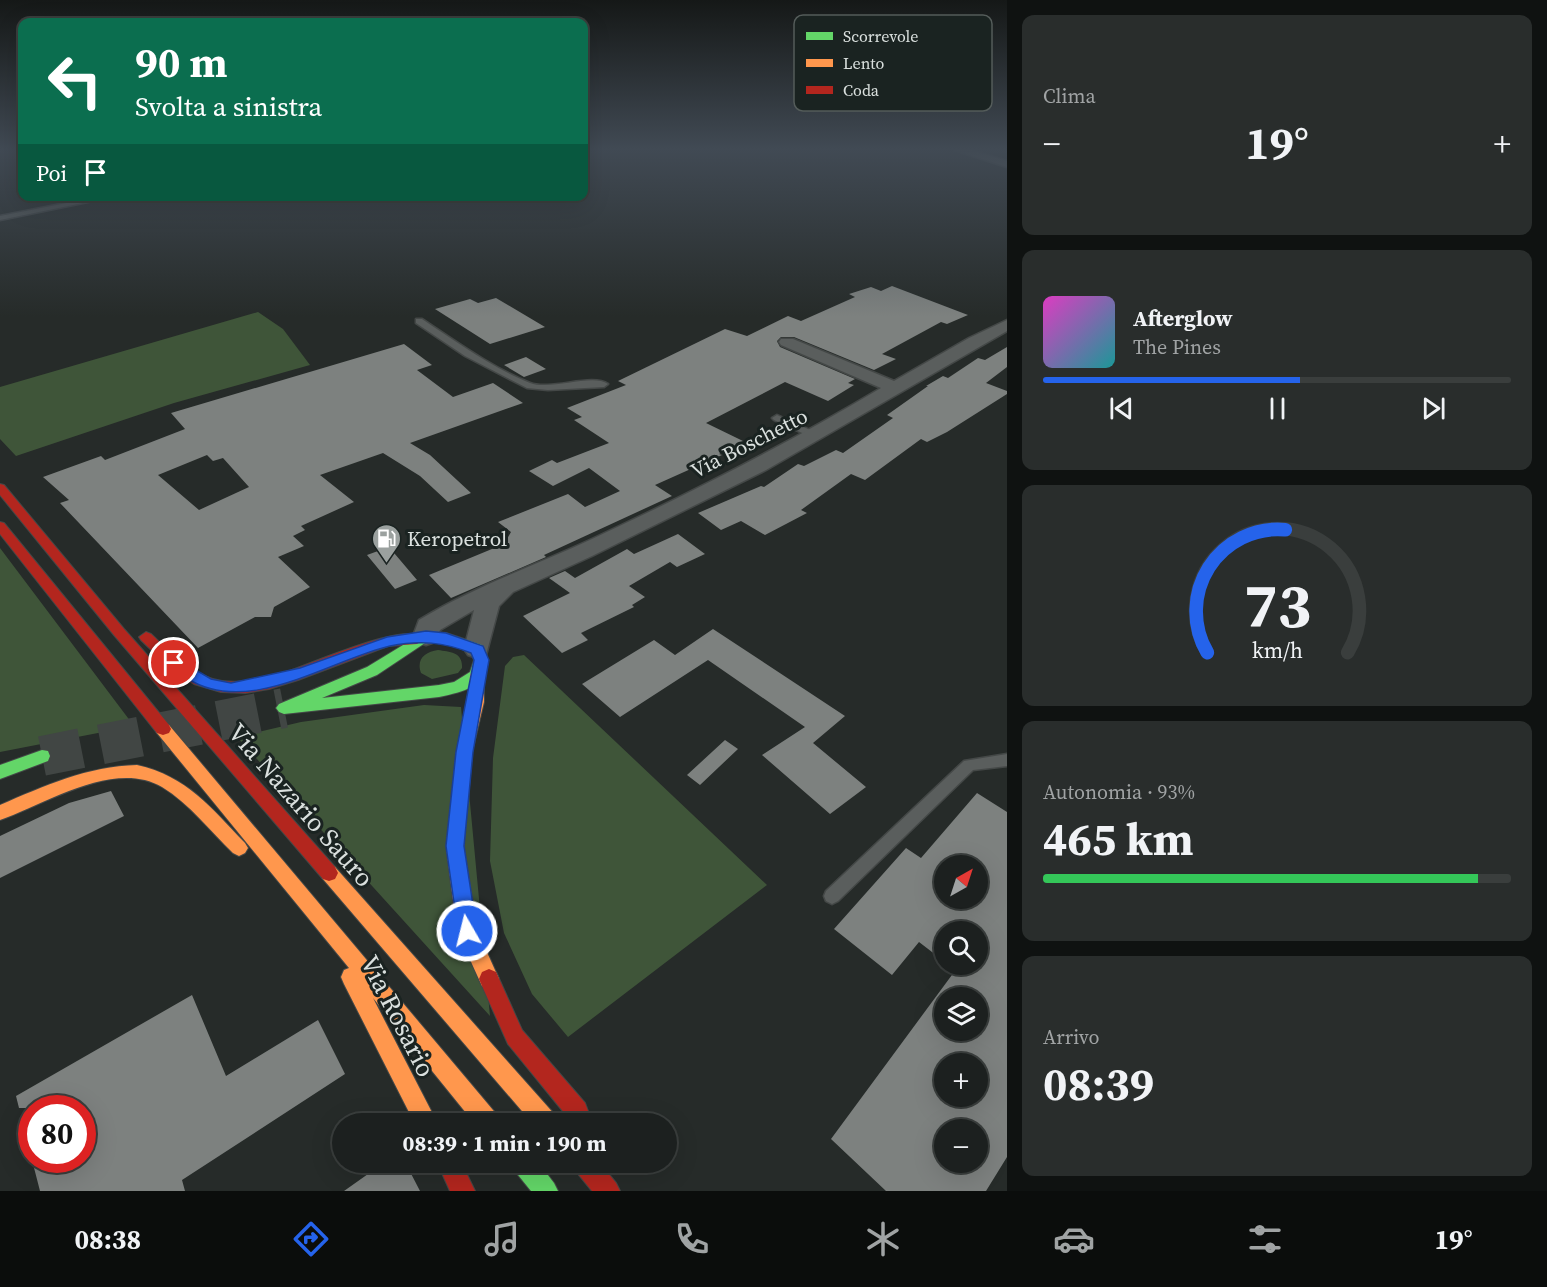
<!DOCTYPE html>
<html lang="it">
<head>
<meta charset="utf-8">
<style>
  :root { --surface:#1c201f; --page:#292d2c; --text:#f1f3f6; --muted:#a0a3a4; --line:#3a3e3d; --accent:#2563eb }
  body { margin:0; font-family:"Source Serif 4",serif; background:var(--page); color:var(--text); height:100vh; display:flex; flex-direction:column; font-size:22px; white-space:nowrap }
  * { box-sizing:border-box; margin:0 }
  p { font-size:20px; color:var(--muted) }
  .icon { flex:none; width:33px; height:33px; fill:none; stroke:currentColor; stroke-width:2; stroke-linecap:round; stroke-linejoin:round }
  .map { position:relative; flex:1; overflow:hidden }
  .sheet { display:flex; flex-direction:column; gap:15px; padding:15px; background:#0f1211; width:540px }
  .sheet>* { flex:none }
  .top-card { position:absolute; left:18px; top:18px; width:570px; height:183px; border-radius:12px; box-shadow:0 6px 24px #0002,0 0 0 2px var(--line); background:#0b6e4f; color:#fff; overflow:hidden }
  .needle { width:39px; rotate:39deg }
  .fabs { position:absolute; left:934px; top:855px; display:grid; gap:12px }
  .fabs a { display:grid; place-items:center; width:54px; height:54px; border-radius:50%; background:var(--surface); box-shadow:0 6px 24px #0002,0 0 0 2px var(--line); font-size:30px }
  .speed { position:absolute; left:18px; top:1095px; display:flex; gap:12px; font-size:30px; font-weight:700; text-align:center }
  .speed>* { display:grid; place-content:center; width:78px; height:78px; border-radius:50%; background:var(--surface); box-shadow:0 6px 24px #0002,0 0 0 2px var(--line); line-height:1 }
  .speed .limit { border:9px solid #d22; background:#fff; color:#111 }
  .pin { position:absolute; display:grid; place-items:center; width:51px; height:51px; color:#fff; margin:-26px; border:3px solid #fff; border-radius:50%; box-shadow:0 2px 6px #0007 }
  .me { position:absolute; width:66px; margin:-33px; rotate:352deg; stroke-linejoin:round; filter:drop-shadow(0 0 4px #0008) }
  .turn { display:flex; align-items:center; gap:21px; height:126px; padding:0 18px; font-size:27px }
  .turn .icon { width:78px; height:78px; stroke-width:2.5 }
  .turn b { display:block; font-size:42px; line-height:51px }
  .then { display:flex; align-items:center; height:57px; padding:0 18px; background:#0003; gap:12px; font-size:22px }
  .big { font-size:45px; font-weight:700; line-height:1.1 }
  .sheet .tile { flex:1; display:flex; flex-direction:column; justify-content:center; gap:9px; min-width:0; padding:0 21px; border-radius:12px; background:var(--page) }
  .sheet .dial { align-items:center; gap:0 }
  .dial svg { height:156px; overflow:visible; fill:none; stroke:var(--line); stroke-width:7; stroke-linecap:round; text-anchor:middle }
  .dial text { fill:var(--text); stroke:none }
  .song { display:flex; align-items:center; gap:18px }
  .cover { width:72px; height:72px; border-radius:9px; background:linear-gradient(135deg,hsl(310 70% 55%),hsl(180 70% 35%)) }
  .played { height:6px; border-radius:3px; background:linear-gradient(90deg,var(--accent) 55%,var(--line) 55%) }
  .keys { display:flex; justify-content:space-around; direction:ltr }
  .heat { display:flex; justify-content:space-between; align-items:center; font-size:33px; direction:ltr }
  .charge { height:9px; border-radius:4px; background:linear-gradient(90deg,#34c759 93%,var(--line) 0) }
  .trip { position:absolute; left:332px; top:1113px; width:345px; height:60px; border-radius:30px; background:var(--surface); box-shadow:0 6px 24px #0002,0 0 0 2px var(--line); font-weight:700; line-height:60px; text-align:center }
  .tab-bar { display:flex; height:96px; justify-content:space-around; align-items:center; background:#0b0d0c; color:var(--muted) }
  .tab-bar .icon { width:42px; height:42px }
  .tab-bar .current { color:var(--accent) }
  .tab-bar b { font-size:27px; color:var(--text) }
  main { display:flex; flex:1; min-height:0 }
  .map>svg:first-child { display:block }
  .green { fill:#3f5539 }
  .building { fill:#7d817f; fill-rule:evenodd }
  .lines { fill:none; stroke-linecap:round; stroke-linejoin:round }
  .secondary-tunnel { stroke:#414644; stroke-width:40; stroke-dasharray:40 20; stroke-linecap:butt }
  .lane-casing { stroke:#444847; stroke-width:3 }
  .street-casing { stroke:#444847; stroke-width:3 }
  .fast-casing { stroke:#444847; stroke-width:2 }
  .slow-casing { stroke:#444847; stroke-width:2 }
  .jam-casing { stroke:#444847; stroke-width:2 }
  .lane { fill:#5a5e5d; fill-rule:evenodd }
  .street { fill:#5a5e5d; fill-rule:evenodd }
  .fast { fill:#63d668; fill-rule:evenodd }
  .slow { fill:#ff974d; fill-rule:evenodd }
  .jam { fill:#b3261e; fill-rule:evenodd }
  .route { fill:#2563eb; stroke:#184099; stroke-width:1.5 }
  .labels { text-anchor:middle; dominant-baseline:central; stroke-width:6; stroke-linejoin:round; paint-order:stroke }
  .street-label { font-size:21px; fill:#dae0de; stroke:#1a2321 }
  .poi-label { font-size:21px; fill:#dae0de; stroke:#1a2321; text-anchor:start }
  .near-street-label { font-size:26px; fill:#dae0de; stroke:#1a2321 }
  .key { fill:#1a2321; stroke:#545c5a; stroke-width:1.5 }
  .key-label { font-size:16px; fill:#dae0de }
</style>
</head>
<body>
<main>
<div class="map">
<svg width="1007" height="1191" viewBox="0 0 1007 1191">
  <rect width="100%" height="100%" fill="#262b29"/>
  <!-- green -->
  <path class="green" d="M258,312l25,17 27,36 -136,38 -158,53 -16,-17v-52z
    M0,548l134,178 -134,26z
    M438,650c12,2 25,2 24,18l-4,5 -26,6 -11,-6c-5,-14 4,-21 17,-23z
    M524,655l243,230 -199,152 -36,-43 -28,-61 -14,-72 3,-103 12,-92 8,-9z
    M424,705l37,2 29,309 -253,-279 64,-15z"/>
  <!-- building -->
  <path class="building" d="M892,286l76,29 -21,9 -6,-2 -59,32 14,5 -22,11 -80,-33h-13l-4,4 3,6 75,32 -7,4 6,2 -26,16 -43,-19 -79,41 37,18 -24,13 3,1 -67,30 17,11 -128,59 2,2 -95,41 -22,-23 75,-31 7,-12 -13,-10 70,-28 17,13 35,-16 -31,-23 -36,18 -24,-15 23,-11 5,3 52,-20 -35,-23 8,-3 -15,-9 59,-23 -8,-4 107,-52 22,7 41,-20 13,5 54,-24 -6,-3 22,-7 10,4z
    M496,298l49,29 -55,17 -55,-35 35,-10 8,4z
    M404,344l28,21 -15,5 36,27 40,-14 30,20 -113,40 20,12 41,38 -23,9 -28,-26 -37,-23 -63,22 34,27 -53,24 4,4 -12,6 11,10 -26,11 32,30 -36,20 -3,10h-16l-57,31 -138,-145 9,-3 -26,-23 58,-21 4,4 80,-31 -14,-16zM207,455l6,6 10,-3 26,29 -50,23 -41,-35z
    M1007,347v20l-21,16 21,8v3l-60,38 -20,10 -6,-3 -56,41 -14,-6 -50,36 6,3 -42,22 -24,-14 -20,9 -23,-17 63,-27 3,1 34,-23 6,2 32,-16 7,3 50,-35 -6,-3 41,-29h-2l17,-10 5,2 30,-20 7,2z
    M526,357l20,12 -22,8 -20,-12z
    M678,534l27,20 -28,13 -7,-5 -41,24 16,11 -13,8 2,2 -53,26 7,7 -26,13 -39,-37 47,-23 -21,-15 16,-7 10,7 52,-29 7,5z
    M389,547l28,33 -22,9 -28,-34z
    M713,629l132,87 -32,27 53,44 -36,27 -68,-59 43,-28 -97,-67 -88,57 -38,-33 72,-44 21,15z
    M725,740l13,9 -38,36 -13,-10z
    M111,791l13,25 -124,62v-42l69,-33z
    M977,793l30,19v345l-21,34h-100l-55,-52 129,-175h18v-32h-33v30l-26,-20 -27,33 -58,-46 72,-81 15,10zM945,866h33v32h-33zM945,998h33v32h-33zM945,1064h33v32h-33zM945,1130h33v32h-33z
    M192,995l34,81 92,-56 27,54 -163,106 3,11h-145l-8,-31h50v-52h-63l-3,-12z
    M385,1162h20l15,29h-76z"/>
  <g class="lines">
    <!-- secondary-tunnel -->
    <path class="secondary-tunnel" d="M42,756l242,-48"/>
    <defs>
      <path id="lane" d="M102,196h15l-117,24v-4z
        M416,319h6c33,22 72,50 108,64 21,8 62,-10 78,1l-4,3 -56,3 -21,-2 -62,-32 -49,-33z
        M777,415l42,19 2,2 -5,3 -3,-1 -39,-18 -2,-2z
        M1007,754v12l-34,4 -135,131 -6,3 -6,-3 -2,-5 2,-5 138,-130z"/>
      <path id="street" d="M954,150h17l36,11v6z
        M1007,320v11l-241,139 -174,86 -79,36 -14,14 -13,49 -9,3 -9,-3 -4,-6 10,-39 -34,20 -5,12 -9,3 -9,-3 -4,-6 6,-16c54,-33 115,-54 173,-81 99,-46 195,-95 289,-151l-100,-43 -2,-3 2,-3h12l101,42 75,-43z"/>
      <path id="fast" d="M426,631l20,2 36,12 6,15c-7,29 -22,31 -49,37l-155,17 -5,-2 -3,-4 3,-4 88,-37zM428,641l17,2 26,9 3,8 -4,12 -16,10 -15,3 -117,13 55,-23z
        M42,750l6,1 2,5 -2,5 -48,18v-14z
        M511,1162h27l16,21 4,8h-27l-17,-21z"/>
      <path id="slow" d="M477,670l5,1 2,4v27l-12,50 -8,94 13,84 22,49 -3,7 -7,3 -7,-3 -25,-55 -11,-85 10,-94 12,-50 2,-27 2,-4z
        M163,723l6,2 329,391 3,8h-26l-102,-126 65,126h-23l-71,-140 -3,-7 3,-7 5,-2 -192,-235 -2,-4 2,-4z
        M137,765c50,11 74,43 108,78l3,5 -3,5 -6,3 -6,-3c-23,-22 -43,-49 -71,-66 -48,-28 -116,17 -162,33v-15c44,-19 88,-39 137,-40z
        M329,865l6,2 221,249 3,8h-26l-210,-245 -3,-6 3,-6z"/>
      <path id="jam" d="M0,484l4,1 120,144 211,238 3,6 -3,6 -6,2 -6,-2 -209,-244 -114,-140z
        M0,522l4,1 165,202 2,4 -2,4 -6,2 -6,-2 -157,-199z
        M146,632l5,2c20,19 42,43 71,47 15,2 31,0 46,-3 25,-5 141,-61 156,-39l-7,5 -29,2 -90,34 -29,9 -24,4 -24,-1 -27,-8 -22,-14 -31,-30 -2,-3z
        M489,969l7,3 26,58 63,73 3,8v13h-22v-9l-58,-71 -29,-65 3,-7z
        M437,1162h24l14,29h-25z
        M572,1162h27l17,21 4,8h-28l-17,-21z"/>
    </defs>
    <!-- lane casing -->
    <use href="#lane" class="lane-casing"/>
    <!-- street casing -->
    <use href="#street" class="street-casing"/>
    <!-- fast casing -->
    <use href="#fast" class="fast-casing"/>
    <!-- slow casing -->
    <use href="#slow" class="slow-casing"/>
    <!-- jam casing -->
    <use href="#jam" class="jam-casing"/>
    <!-- lane -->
    <use href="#lane" class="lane"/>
    <!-- street -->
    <use href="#street" class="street"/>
    <!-- fast -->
    <use href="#fast" class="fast"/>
    <!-- slow -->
    <use href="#slow" class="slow"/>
    <!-- jam -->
    <use href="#jam" class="jam"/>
  </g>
  <!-- sky -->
  <linearGradient id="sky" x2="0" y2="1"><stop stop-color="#151817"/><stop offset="0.47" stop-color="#414a54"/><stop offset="1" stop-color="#414a54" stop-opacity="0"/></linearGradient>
  <rect width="1007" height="317" fill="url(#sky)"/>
  <!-- route -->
  <path class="route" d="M426,631l20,2 37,13 6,14 -16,92 -9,94 13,85 -3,6 -7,3 -6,-3 -3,-6 -12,-85 10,-94 18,-92 -3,-7c-28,-11 -51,-13 -81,-7 -60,14 -141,71 -202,33 -7,-4 -17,-8 -22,-16l8,-5 5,2 32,19 20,4 69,-15 87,-31z"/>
  <!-- icons -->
  <defs>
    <symbol id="fuel-pin" viewBox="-11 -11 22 30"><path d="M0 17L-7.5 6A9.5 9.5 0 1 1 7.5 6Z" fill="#9ba19f" stroke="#1a2321"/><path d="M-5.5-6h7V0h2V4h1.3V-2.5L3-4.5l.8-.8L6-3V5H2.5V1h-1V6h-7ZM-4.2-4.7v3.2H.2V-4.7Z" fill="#fff"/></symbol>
  </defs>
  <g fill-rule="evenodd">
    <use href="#fuel-pin" x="370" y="522" width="33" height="45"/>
  </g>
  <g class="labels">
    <!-- street labels -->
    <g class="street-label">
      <text transform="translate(749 443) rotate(-27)">Via Boschetto</text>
    </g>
    <!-- poi labels -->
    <g class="poi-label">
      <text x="407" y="538">Keropetrol</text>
    </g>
    <!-- near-street labels -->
    <g class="near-street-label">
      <text transform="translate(301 805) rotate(49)">Via Nazario Sauro</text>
      <text transform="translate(398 1016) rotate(63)">Via Rosario</text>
    </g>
  </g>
  <!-- legend -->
  <rect x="794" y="15" width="198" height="96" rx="9" class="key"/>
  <rect x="806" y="32" width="27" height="8" fill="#63d668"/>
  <rect x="806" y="59" width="27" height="8" fill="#ff974d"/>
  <rect x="806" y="86" width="27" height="8" fill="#b3261e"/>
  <g class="key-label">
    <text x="843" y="42">Scorrevole</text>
    <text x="843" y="69">Lento</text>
    <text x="843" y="96">Coda</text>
  </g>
</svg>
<div class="fabs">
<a><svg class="needle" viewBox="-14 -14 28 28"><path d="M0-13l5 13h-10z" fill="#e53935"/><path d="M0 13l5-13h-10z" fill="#a0a3a4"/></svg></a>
<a><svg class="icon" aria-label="search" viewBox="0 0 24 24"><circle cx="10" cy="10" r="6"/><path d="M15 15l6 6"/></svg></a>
<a><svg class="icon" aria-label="layers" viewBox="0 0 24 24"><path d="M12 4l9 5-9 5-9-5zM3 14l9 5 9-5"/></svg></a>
<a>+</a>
<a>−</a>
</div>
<div class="speed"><div class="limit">80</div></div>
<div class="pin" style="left:174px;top:663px;background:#d93025"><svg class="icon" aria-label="arrive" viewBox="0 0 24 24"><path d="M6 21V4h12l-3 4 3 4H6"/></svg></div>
<svg class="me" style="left:467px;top:931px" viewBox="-20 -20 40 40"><circle r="17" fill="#2563eb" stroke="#fff" stroke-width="3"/><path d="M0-11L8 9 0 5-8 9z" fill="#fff"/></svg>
<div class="trip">08:39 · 1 min · 190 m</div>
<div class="top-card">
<div class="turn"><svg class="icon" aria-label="left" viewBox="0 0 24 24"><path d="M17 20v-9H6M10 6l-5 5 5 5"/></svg><div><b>90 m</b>Svolta a sinistra</div></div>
<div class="then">Poi<svg class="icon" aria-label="arrive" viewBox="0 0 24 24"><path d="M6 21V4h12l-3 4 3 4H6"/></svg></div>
</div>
</div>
<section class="sheet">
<div class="tile"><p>Clima</p>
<div class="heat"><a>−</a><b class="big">19°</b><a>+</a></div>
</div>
<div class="tile">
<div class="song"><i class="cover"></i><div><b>Afterglow</b><p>The Pines</p></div></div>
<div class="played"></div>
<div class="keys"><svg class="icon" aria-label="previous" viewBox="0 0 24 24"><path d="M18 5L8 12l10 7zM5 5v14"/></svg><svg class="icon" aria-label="pause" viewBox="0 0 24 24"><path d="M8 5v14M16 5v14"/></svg><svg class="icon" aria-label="next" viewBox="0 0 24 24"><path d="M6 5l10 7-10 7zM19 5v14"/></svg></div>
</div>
<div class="tile dial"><svg viewBox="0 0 100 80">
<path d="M14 69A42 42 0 1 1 86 69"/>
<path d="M14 69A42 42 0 0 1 54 6" stroke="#2563eb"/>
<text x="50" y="56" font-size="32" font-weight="700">73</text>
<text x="50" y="72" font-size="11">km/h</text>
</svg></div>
<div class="tile"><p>Autonomia · 93%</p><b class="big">465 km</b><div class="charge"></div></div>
<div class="tile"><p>Arrivo</p><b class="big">08:39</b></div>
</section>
</main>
<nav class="tab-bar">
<b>08:38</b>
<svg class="icon current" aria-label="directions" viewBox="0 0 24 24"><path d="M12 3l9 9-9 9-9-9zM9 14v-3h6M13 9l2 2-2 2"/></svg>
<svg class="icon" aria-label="music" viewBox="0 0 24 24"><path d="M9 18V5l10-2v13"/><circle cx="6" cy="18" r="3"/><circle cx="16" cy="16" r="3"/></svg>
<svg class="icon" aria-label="phone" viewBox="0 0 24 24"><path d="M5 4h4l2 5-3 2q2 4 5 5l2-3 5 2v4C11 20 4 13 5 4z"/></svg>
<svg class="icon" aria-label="climate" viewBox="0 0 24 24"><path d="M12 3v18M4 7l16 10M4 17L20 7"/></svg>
<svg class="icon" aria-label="car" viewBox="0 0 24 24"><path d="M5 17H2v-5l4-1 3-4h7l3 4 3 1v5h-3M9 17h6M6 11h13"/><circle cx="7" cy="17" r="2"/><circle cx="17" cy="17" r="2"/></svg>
<svg class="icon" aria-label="filters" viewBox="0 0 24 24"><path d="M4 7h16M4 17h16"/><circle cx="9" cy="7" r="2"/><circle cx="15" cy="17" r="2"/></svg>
<b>19°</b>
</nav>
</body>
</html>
